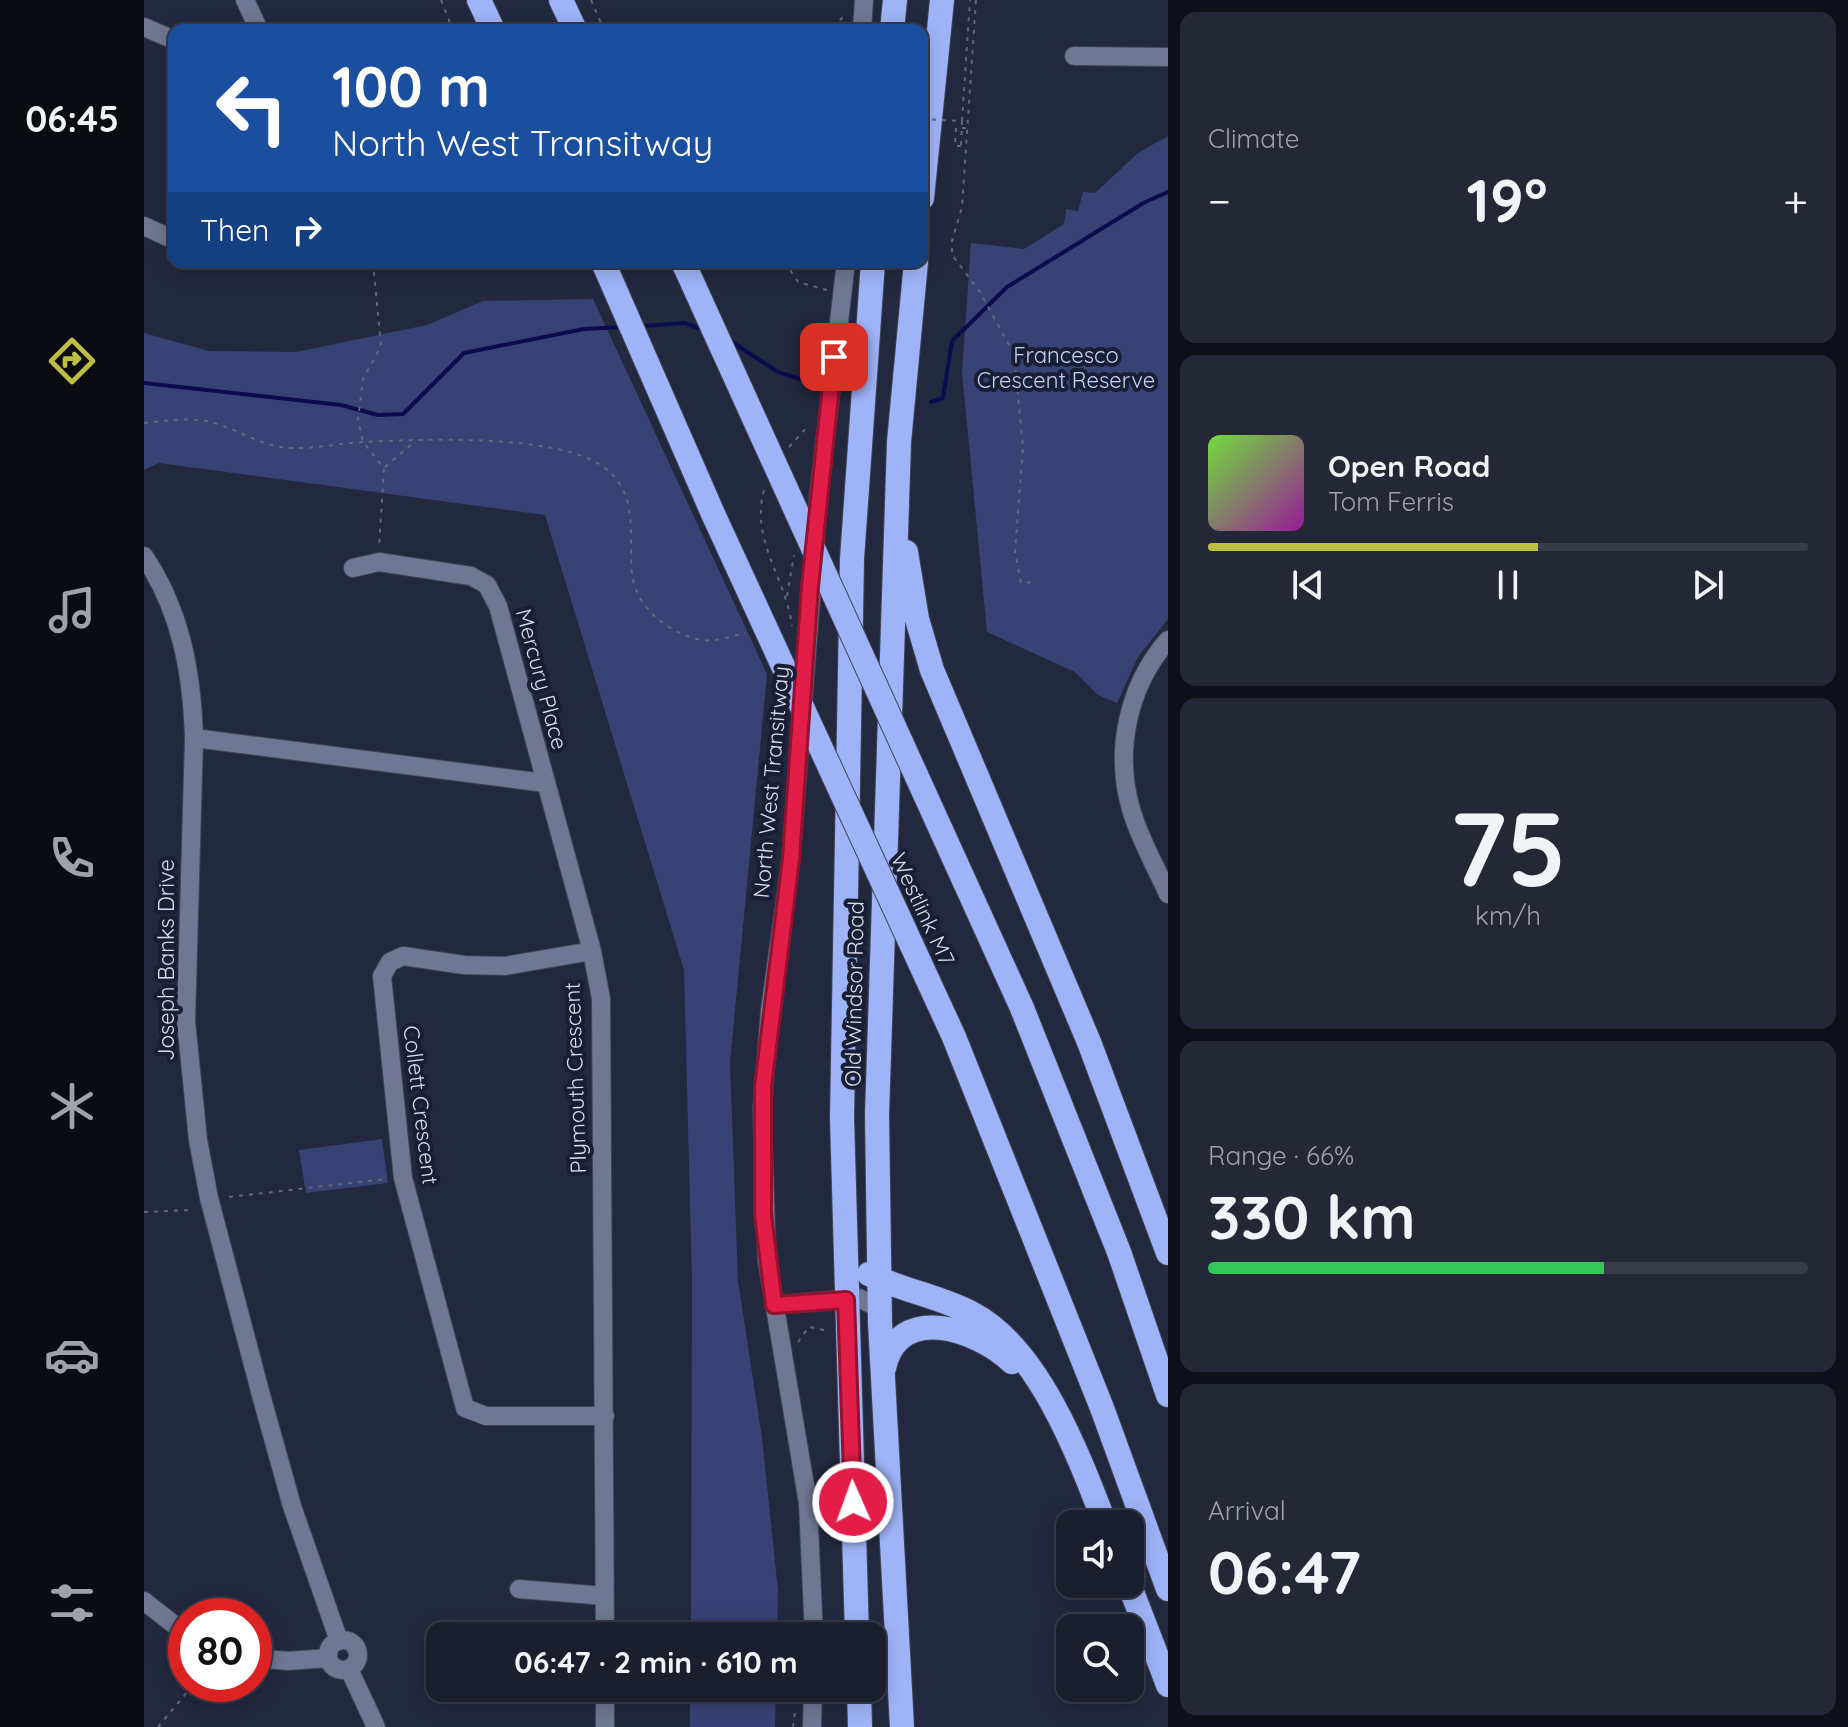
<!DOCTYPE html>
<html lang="en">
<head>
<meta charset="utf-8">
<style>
  :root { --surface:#1a1e2e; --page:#232736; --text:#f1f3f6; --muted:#9fa2aa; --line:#383c4a; --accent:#bdbf43 }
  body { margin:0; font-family:Quicksand,sans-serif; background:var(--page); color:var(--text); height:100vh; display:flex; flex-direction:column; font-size:30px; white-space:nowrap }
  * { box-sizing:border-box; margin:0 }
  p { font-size:26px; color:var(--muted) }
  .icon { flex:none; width:44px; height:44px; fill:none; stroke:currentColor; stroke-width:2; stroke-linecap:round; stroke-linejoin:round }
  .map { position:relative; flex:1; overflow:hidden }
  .sheet { display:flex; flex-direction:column; gap:12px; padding:12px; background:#0e1019; width:680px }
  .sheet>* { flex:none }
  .guide { position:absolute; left:24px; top:24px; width:760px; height:244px; border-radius:16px; box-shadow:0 4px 20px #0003,0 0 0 2px var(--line); background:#1a4fa0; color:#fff; overflow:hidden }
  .controls { position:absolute; left:912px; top:1510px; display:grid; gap:16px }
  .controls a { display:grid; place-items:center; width:88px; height:88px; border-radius:16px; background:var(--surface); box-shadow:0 4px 20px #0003,0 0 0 2px var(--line); font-size:40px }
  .speed { position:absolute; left:24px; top:1598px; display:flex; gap:16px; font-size:40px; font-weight:700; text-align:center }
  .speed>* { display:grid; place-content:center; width:104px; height:104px; border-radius:50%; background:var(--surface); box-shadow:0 4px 20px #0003,0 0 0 2px var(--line); line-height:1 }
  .speed .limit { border:12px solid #d22; background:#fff; color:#111 }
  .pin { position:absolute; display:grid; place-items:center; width:68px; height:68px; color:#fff; margin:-34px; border-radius:16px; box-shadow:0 4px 12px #0006 }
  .me { position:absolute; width:88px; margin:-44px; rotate:358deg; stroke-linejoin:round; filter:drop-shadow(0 0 6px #0008) }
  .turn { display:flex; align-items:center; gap:28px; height:168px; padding:0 32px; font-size:36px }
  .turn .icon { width:104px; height:104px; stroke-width:2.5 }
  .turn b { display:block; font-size:56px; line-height:68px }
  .then { display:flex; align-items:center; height:76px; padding:0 32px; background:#0003; gap:16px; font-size:30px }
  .big { font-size:60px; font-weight:700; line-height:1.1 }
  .sheet .tile { flex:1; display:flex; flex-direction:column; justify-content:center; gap:12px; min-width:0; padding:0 28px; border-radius:16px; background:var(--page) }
  .sheet .dial { align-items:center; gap:0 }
  .dial b { font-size:104px; line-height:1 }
  .song { display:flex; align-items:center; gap:24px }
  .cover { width:96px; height:96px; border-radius:12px; background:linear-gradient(135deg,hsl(100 70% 55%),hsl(300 70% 35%)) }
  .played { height:8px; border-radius:4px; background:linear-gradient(90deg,var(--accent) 55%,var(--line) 55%) }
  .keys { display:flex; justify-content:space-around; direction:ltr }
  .heat { display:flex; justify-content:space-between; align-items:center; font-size:44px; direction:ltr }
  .charge { height:12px; border-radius:6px; background:linear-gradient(90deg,#34c759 66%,var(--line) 0) }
  .trip { position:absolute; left:282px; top:1622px; width:460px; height:80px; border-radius:16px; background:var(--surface); box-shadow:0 4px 20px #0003,0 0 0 2px var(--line); font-weight:700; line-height:80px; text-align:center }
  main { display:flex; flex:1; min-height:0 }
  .menu { display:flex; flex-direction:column; width:144px; justify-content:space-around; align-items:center; background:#0a0c12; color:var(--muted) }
  .menu .icon { width:56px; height:56px }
  .menu .selected { color:var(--accent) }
  .menu b { font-size:36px; color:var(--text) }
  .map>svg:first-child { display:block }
  .green { fill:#374375 }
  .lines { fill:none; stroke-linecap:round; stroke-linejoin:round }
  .stream { stroke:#0b0c4d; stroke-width:4 }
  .minor-casing { stroke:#404558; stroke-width:20 }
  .highway-casing { stroke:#404558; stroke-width:26 }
  .path { stroke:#62677b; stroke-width:2; stroke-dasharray:4 6; stroke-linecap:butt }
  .minor { stroke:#6f7792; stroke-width:18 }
  .highway { stroke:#9fb3f8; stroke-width:24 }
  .highway-bridge-casing { stroke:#404558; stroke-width:26; stroke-linecap:butt }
  .path-bridge { stroke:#62677b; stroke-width:2; stroke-dasharray:4 6; stroke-linecap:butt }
  .highway-bridge { stroke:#9fb3f8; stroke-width:24 }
  .route-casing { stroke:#92132f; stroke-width:20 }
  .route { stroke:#e11d48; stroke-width:14 }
  .labels { text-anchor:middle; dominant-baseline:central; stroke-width:8; stroke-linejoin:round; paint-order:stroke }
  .park-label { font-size:22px; fill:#c3d0f8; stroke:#181e33 }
  .street-label { font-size:22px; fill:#d8ddeb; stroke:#181e33 }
</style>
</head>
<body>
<main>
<nav class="menu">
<b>06:45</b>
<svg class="icon selected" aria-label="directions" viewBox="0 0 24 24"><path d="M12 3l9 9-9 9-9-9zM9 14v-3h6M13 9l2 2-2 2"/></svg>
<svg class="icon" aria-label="music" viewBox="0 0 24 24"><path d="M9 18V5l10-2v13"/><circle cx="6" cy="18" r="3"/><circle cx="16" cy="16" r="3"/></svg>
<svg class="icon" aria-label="phone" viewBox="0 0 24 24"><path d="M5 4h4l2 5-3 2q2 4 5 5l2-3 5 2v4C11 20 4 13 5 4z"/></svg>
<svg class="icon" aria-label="climate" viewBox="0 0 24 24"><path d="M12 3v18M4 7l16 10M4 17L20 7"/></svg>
<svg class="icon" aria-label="car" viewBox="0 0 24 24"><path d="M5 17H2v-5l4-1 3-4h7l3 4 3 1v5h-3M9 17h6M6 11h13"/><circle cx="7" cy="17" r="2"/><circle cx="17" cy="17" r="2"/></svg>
<svg class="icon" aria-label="filters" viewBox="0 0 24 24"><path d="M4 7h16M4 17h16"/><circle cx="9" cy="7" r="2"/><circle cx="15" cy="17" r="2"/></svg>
</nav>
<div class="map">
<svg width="1024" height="1727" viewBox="0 0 1024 1727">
  <rect width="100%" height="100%" fill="#22283e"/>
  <!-- green -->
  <path class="green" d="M1024,136v483l-30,38 -21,46 -19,-8 -23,-23 -88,-40 -25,-260 9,-129 53,6 40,-25 2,-15 12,2 5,-19 12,1 43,-40z
    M449,299l174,375 -37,389 8,218 24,157 16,152 -1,46h-86l1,-355 -8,-311 -139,-455 -386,-52 -15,7v-137l65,18 87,1 131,-27 56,-24z
    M238,1139l6,44 -82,10 -7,-43z
    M546,1688h86l-1,39h-85z"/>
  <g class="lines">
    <!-- stream -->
    <path class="stream" d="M498,326l43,-3 19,7
      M583,339l51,33 31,10
      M0,383l197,22 37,10 25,-1 61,-61 120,-24 37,-2
      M787,402l12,-4 9,-57 55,-54 138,-85 23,-10"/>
    <defs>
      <path id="minor" d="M101,0l14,30
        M0,27l30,13
        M718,30l2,-30
        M930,56l94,1
        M0,226l30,14
        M0,556c37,55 48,117 50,182l-8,283 12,119 11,58 52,197 31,111 47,135
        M209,568l26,-6 92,14 16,9 11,21 94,345 9,48 4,637
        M1024,640c-40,46 -54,111 -37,169 8,29 25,58 37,85
        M50,738l351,45
        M448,951l-87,15 -41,-1 -61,-9 -13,6 -8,14 21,202 62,230 21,8h119
        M630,1305l85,-7 21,11
        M375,1589l86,7
        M0,1601l42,33
        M670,1636l-6,-133 -41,-243 -5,-150 8,-100 21,-151 28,-367 27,-230
        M184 1655a15 15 0 1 1 30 0a15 15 0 1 1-30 0Z
        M110,1658l34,3 40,-3
        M205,1669l27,58
        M461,1727v-39
        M668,1727l1,-39"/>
      <path id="highway" d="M335,0l14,30
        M417,0l14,30
        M748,30l3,-30
        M778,198l20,-198
        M762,552l11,67 15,51 157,372 79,211
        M878,1008l97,244 49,143
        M810,1037l148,371 66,181
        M725,1274c33,17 71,22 104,40 66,35 106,142 132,210
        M740,1368c14,-66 93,-39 128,-6
        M985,1584l39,101
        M713,1636l-15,-518 10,-559 21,-297
        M715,1688l1,39
        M758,1727l-22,-404 -3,-208 22,-673 17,-180"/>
    </defs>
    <!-- minor casing -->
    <use href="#minor" class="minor-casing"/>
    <!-- highway casing -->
    <use href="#highway" class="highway-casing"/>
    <!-- path -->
    <path class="path" d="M297,0l12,30
      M447,0l13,30
      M832,0l-14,207 -10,34v14l28,37 34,62 9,93 -8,105 6,31 13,-1
      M695,30v-9l6,-6
      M818,121l8,-121
      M817,146h-6l1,-18h11
      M229,262l8,84 -18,33 -5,41 5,22 21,26 -5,79
      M430,262l10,4
      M641,262l13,20 29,8
      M482,268l37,-2
      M0,423c21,-2 46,-6 67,-1 27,7 53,26 81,26 24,1 48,-5 72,-6 59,-3 186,-8 235,22 42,26 29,70 33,110 4,34 38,61 71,66 13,2 29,-4 42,-7
      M645,447l20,-22
      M241,467l28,-24
      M620,490c-14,50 22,88 28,136
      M643,596l7,-41
      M85,1197l157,-18
      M0,1212l48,-2
      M654,1342l11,-15 20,4
      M14,1727l36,-43
      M649,1727l2,-15"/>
    <!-- minor -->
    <use href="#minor" class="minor"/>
    <!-- highway -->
    <use href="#highway" class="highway"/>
    <defs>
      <path id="highway-bridge" d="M459,262l111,254 240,521
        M539,262l339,746"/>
    </defs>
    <!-- highway-bridge casing -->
    <use href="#highway-bridge" class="highway-bridge-casing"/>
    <!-- path-bridge -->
    <path class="path-bridge" d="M778,119l40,2 -1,25"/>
    <!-- highway-bridge -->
    <use href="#highway-bridge" class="highway-bridge"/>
  </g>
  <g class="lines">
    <defs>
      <path id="route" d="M690,357l-24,229 -19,273 -28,228v127l11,91 72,-5 7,202"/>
    </defs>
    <!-- route casing -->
    <use href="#route" class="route-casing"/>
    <!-- route -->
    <use href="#route" class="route"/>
  </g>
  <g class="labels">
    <!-- park labels -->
    <g class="park-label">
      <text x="922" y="355">Francesco<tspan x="922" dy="25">Crescent Reserve</tspan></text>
    </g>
    <!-- street labels -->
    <g class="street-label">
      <text transform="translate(398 679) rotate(75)">Mercury Place</text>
      <text transform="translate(627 782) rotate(-85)">North West Transitway</text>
      <text transform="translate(779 909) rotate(65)">Westlink M7</text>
      <text transform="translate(22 960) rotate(-90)">Joseph Banks Drive</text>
      <text transform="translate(710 994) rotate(-89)">Old Windsor Road</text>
      <text transform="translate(431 1078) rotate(-92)">Plymouth Crescent</text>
      <text transform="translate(277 1105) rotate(83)">Collett Crescent</text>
    </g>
  </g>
</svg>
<div class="controls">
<a><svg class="icon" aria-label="sound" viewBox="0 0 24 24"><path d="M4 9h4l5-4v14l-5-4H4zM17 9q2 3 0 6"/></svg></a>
<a><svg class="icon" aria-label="search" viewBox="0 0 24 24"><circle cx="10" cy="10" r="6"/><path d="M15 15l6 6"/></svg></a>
</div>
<div class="speed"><div class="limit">80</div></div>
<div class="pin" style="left:690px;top:357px;background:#d93025"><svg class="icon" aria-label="arrive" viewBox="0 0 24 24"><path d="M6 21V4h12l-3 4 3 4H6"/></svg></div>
<svg class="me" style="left:709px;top:1502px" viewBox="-20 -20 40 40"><circle r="17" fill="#e11d48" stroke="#fff" stroke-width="3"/><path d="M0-11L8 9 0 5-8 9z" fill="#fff"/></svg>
<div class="trip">06:47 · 2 min · 610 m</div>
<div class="guide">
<div class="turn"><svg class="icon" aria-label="left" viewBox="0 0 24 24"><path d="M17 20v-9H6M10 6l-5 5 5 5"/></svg><div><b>100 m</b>North West Transitway</div></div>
<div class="then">Then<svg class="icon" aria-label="right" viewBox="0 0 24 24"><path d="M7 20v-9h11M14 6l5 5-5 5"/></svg></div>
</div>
</div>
<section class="sheet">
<div class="tile"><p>Climate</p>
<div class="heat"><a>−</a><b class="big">19°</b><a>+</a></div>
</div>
<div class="tile">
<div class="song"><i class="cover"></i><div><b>Open Road</b><p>Tom Ferris</p></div></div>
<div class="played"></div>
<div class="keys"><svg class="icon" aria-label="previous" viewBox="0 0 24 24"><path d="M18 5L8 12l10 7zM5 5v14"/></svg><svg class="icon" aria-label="pause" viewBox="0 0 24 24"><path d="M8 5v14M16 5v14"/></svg><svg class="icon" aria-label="next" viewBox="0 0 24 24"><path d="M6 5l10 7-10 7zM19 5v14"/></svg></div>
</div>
<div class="tile dial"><b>75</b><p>km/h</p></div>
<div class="tile"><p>Range · 66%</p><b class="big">330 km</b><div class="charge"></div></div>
<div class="tile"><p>Arrival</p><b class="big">06:47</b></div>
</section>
</main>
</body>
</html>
